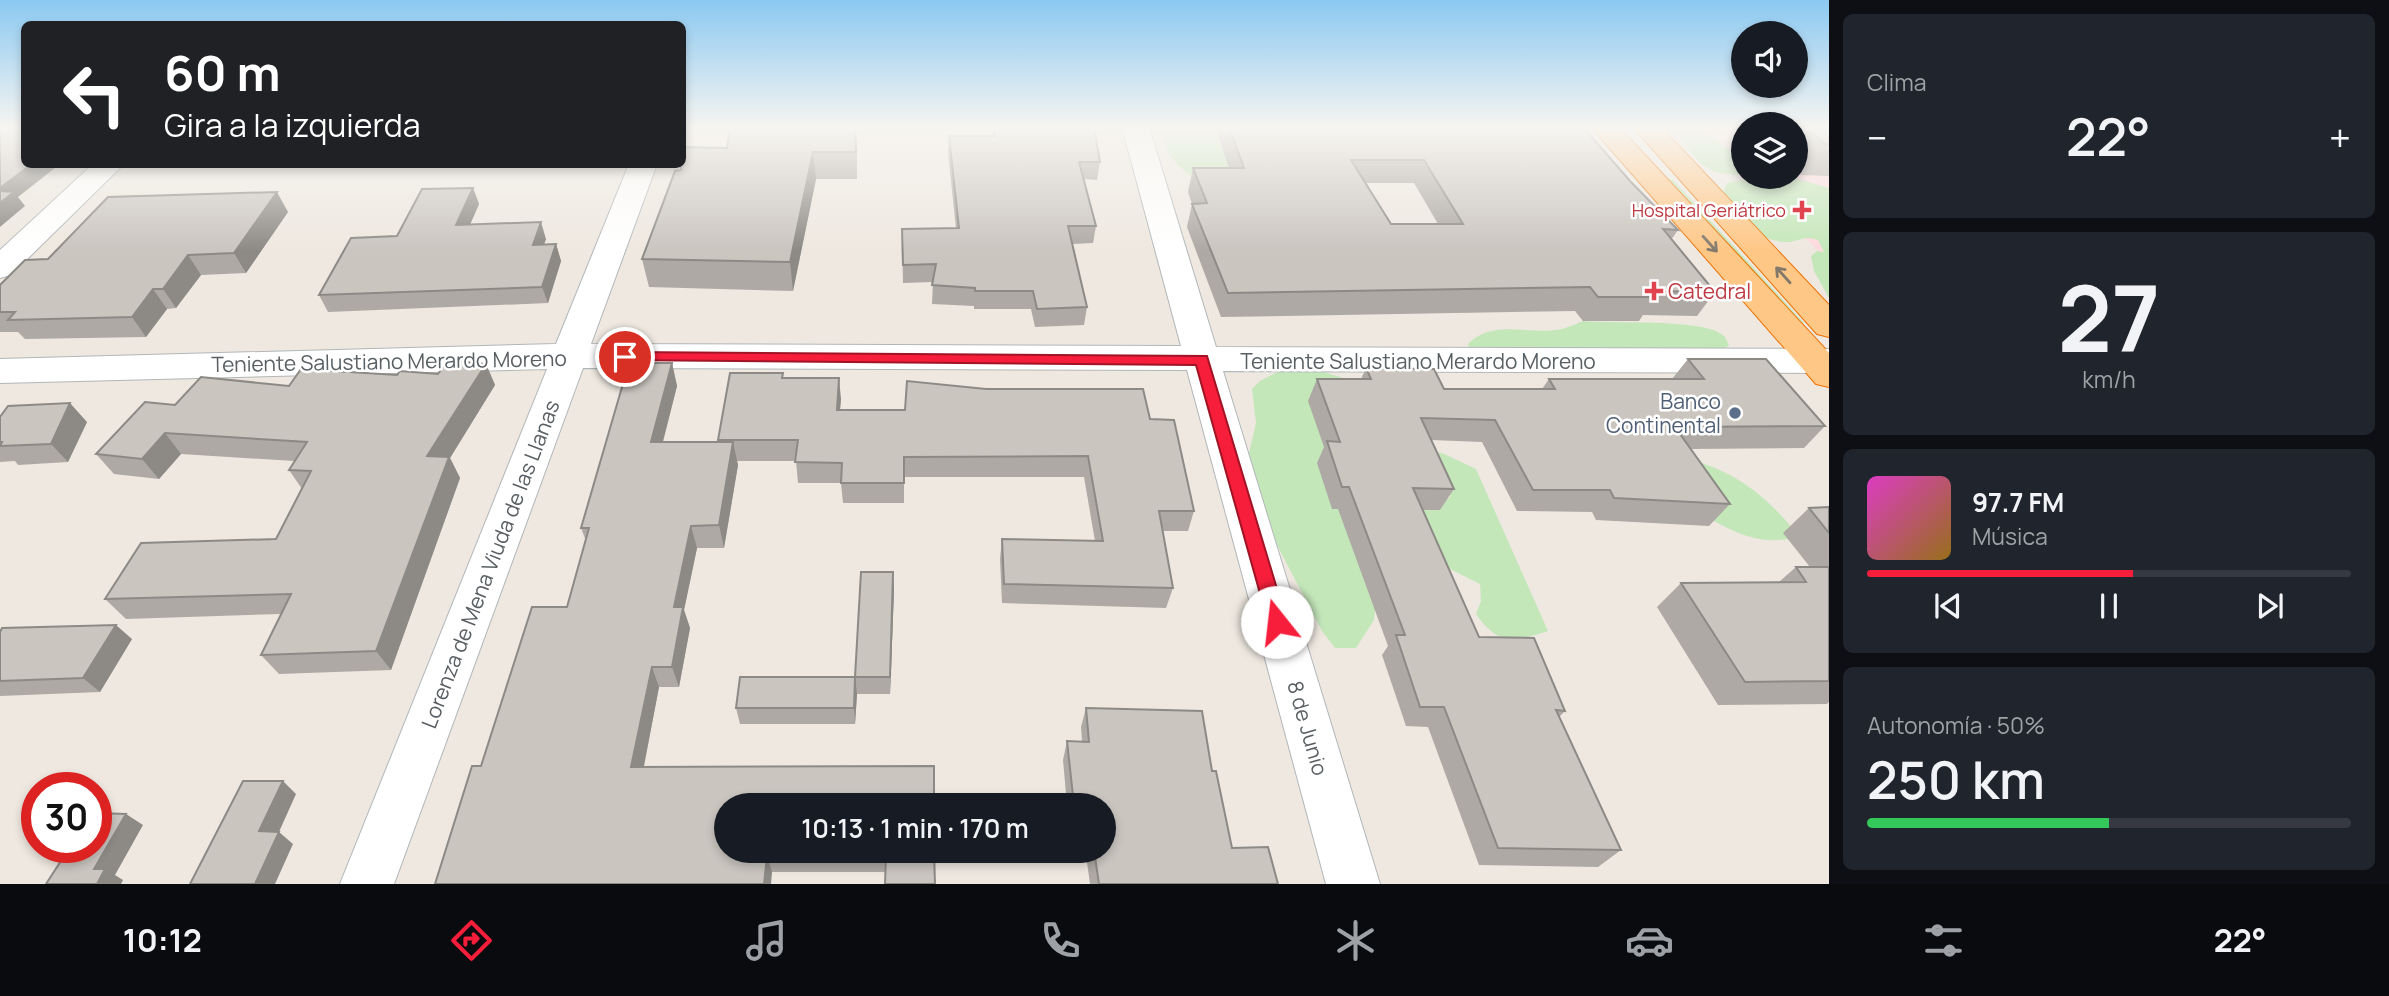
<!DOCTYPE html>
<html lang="es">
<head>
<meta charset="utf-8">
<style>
  :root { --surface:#171b24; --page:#20242c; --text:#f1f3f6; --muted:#9ea1a6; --line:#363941; --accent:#f61e3b }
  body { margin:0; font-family:Manrope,sans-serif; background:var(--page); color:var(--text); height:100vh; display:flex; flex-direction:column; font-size:26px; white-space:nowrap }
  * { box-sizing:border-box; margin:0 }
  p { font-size:23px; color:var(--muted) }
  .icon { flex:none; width:38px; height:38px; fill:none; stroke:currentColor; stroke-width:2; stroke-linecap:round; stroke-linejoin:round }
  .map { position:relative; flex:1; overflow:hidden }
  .sheet { display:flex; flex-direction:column; gap:14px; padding:14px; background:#0d0f14; width:560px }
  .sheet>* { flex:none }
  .guide { position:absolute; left:21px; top:21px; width:665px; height:147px; border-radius:10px; box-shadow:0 4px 10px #0003; background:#202124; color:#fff; overflow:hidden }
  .fabs { position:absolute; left:1731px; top:21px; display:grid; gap:14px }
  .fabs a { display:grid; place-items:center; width:77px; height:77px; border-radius:50%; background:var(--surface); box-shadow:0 4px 10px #0003; font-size:35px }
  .speed { position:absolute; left:21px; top:772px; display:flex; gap:14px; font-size:35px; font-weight:700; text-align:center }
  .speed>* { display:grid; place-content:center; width:91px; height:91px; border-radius:50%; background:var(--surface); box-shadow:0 4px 10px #0003; line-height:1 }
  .speed .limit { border:10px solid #d22; background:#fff; color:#111 }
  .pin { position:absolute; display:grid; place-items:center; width:60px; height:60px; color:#fff; margin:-30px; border:4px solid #fff; border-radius:50%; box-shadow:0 2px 7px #0007 }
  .me { position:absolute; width:77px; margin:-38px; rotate:344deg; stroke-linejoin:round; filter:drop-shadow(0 0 5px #0008) }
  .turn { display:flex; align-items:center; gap:24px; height:147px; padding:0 28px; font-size:32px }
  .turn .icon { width:91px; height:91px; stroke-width:2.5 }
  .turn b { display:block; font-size:49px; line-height:60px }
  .big { font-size:52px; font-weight:600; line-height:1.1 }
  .sheet .tile { flex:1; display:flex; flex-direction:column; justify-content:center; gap:10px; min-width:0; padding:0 24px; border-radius:10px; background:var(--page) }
  .sheet .dial { align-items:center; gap:0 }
  .dial b { font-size:91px; line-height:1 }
  .song { display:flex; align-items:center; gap:21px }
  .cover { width:84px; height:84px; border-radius:10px; background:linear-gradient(135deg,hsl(310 70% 55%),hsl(40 70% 35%)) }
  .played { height:7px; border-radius:4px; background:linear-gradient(90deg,var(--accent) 55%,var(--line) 55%) }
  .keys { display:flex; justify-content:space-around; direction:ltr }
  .heat { display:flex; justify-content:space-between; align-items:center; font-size:38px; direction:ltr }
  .charge { height:10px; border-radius:5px; background:linear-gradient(90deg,#34c759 50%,var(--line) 0) }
  .trip { position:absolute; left:714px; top:793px; width:402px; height:70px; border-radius:35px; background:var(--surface); box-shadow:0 4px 10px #0003; font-weight:600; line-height:70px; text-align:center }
  .dock { display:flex; height:112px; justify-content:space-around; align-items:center; background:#090b0e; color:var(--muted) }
  .dock .icon { width:49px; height:49px }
  .dock .selected { color:var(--accent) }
  .dock b { font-size:32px; color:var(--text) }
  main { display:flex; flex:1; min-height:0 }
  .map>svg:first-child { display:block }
  .medical { fill:#fddade }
  .green { fill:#c4e7ba }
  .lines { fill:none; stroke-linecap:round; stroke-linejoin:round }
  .street-casing { stroke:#b1b6b9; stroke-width:2 }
  .highway-casing { stroke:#ee7100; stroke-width:2 }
  .street { fill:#fff; fill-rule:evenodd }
  .highway { fill:#ffc786; fill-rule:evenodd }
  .wall { fill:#aea9a4; fill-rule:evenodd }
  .shaded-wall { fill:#8d8a86 }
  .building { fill:#cac5bf; stroke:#8d8a86; stroke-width:2; fill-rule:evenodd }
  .oneway { stroke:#82796c }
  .route { fill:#f61e3b; stroke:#a01426; stroke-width:2 }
  .health-dot { fill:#e0444e; stroke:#fff; stroke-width:2.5 }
  .service-dot { fill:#5c6f8a; stroke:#fff; stroke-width:2.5 }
  .labels { text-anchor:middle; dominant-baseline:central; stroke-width:5; stroke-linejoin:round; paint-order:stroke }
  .far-health-label { font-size:18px; fill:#be3a42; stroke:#fff; text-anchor:end }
  .health-label { font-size:21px; fill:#be3a42; stroke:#fff; text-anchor:start }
  .street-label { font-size:21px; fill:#595f63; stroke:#fff }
  .service-label { font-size:21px; fill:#4e5e75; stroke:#fff; text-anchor:end }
</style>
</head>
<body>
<main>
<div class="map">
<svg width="1829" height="884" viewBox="0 0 1829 884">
  <rect width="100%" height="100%" fill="#eee8e0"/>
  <!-- medical -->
  <path class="medical" d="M1687,127h56v50h53v-50h33v134z"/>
  <!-- green -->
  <path class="green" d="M1161,127h208l-136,40 -12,10c-9,0 -21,2 -28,-1 -18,-9 -32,-30 -32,-49z
    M1673,127h24l44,30 2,18c-44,0 -46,-16 -70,-48z
    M1661,177l12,3 131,143 -2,1z
    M1756,177l39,1 34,10v110l-15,-27 -3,-15 6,-5 7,1 -6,-12c-14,-5 -20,2 -32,2 -32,-1 -45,-27 -63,-49l4,-10z
    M1583,321c29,3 123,-3 141,15 1,0 4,8 5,9l-7,6 -250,3 -4,-10c26,-26 62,-8 94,-15 7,-2 14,-5 21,-8z
    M1294,363l49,15 1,10 97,117 10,-9 -11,-12 -16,-33 18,2 34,16 72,162c-33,11 -51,14 -72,-17l5,-13 -1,-17 -38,-19 -67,45 -1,10 -18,28h-21l-13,-17 -45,-86 -32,-37 3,-51 8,-34 -4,-34 8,-8z
    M1680,458c45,7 83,34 112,70l-5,11c-36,6 -64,-13 -94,-30z"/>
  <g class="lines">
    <defs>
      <path id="street" d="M1122,127h27l67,220 613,2v24l-606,-2 157,513h-54l-139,-514 -604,-2 -189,516h-54l207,-515 -547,14v-24l556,-15 73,-180h28l-66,180 590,2z
        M93,164h31l-113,111 -11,3v-28z"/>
      <path id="highway" d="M1591,127h28l210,226v34l-13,-3z
        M1633,127h28l168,178v32l-12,-3z"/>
    </defs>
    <!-- street casing -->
    <use href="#street" class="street-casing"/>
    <!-- highway casing -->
    <use href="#highway" class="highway-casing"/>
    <!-- street -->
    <use href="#street" class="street"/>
    <!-- highway -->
    <use href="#highway" class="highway"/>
  </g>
  <!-- wall -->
  <path class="wall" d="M730,127h126l1,52h-41l-23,112 -144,-4 -7,-28 39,-89 46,-22z
    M992,127h102l6,35 -3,18 -13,-1 12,47 -3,17 -21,1 15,63 -3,18 -49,2 -4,-18h-57v-3l-42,-2 1,-22 -30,1 -1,-54 54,-1 -8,-75 1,-17h44z
    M1215,127h368l47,54 48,49 -7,10 44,52 -18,24 -54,-1 -4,6h-56l-8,-10 -354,6 -34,-90 5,-23 -4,-12 5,-24h36zM1365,183h49l24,41h-47z
    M1796,127h33v49l-28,-1 -5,-5z
    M473,188l6,16 -9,20 76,15 -2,5h12l5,17 -13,42 -220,9 -9,-17 78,-59z
    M288,212l-42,61 -45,2 -25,33 -9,1 -21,28 -121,2 -7,-7h-18v-47l48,-26z
    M1688,359l137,67 -21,22 -114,1 40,55 -21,22 -113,-6 -4,-8 -75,-1 -35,-69 -51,-2 23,49 -14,21h-17l56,127 86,74 -6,6 62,133 -23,17 -119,-2 -51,-138 -22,-1 -24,-71 6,-9 -50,-137h-6l-15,-46 7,-16 -16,-46 9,-22h44l5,-11 78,21h98l7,-10h123z
    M672,363l5,23 -14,56h55v-2l65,-67v5l58,21 -1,11 310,9 44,92 -6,20h-25l10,57 -7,20 -164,-5 -2,-44 2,-20 93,2 -11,-64h-180v26h-61l-2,-20h-43l-2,-22h-59l1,4 -14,83h-27l-13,62 6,18 -11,59h-20l-15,79 290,84 -48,22h-114l-291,-106 86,-159 19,-66 -5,-13z
    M486,364l9,21 -45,73 10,20 -69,192 -112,4 -18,-19 20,-41 -155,5 -21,-20 171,-60 26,-50 -13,-19 5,-9 -113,-7 -22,25 -45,-5 -18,-20 79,-49 114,-19 108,-11 41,-1z
    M0,417l87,5 -19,40 -50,3 -3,-4 -15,1z
    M1829,507v195l-2,2 -109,1 -61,-98 24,-24 98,-1 17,-15h14l-27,-34 26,-25z
    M893,572l1,19 -4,103h-33l-2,30h-115l-4,-16 119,-31z
    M0,632l132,7 -32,53 -100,4z
    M1086,708l126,63 20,77 46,36h-188l-4,-29h-13l-1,-5h32v-45h-37l-4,-45 4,-19h15l-1,-14z"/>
  <!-- shaded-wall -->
  <path class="shaded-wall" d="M855,127h1l1,52 -1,-27z
    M813,152l3,27 -23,112 -3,-29z
    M32,164h28l-42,33 7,9 -25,21v-39z
    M473,188l6,16 -16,37 -7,-16z
    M277,192l11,20 -42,61 -12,-20z
    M541,222l5,17 -8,22 -5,-16z
    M556,244l5,17 -13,42 -6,-16z
    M188,255l13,20 -25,33 -13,-19z
    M153,289l14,20 -21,28 -14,-20z
    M672,363l5,23 -20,78 -6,-22z
    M486,364l9,21 -45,73 10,20 -69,192 -15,-19 51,-195z
    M839,378l2,21 -3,31 -1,-20z
    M70,403l17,19 -19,40 -17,-18z
    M165,433l16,21 -22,25 -17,-20z
    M733,442l5,23 -14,83 -5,-23z
    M691,526l6,22 -13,62 6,18 -11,59 -7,-20 2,-60z
    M893,572l1,19 -4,103v-17z
    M116,625l16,14 -32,53 -17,-14z
    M652,667l7,20 -19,99 -9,-19z
    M855,677l2,17 -2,30 -1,-16z
    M283,781l13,13 -22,49 -15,-12z
    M126,814l17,11 -28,50 8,5 -2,4h-24l-3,-15z
    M279,832l14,12 -18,40h-20z
    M767,855l5,17 -1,12h-7z"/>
  <!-- building -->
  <path class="building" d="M0,127h24v37h8l-32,24z
    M730,127h125l1,25h-43l-23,110 -148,-3 33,-88 6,-1v-6h1v-17l45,1z
    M994,127h100l6,35h-21l17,64h-28l19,81 -50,2 -4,-18h-58v-3l-43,-3 4,-21 -33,1 -1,-36 57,-1 -10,-92h46z
    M1229,127h354l47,54 48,49 -15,-1 52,63 -65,-1 6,6h-58l-8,-10 -362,6 -36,-89 15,-1 -14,-35h51zM1351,160h73l39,64h-72z
    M1805,127h24v17h-4z
    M473,188l-17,37 85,-3 -8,23 23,-1 -14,43 -223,8 32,-57 46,-2 25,-47z
    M0,191l14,1 -14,11z
    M277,192l-43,61 -46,2 -25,34h-10l-21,28 -124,3 7,-8h-15v-27l25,-25 23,-1 60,-62z
    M1688,359h78l59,67 -150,1 55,77 -116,-6 -4,-8h-77l-38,-70 -74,-2 33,71 -41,-1 66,149 55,1 31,73 -9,-1 65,140 -123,-2 -54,-141h-24l-24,-72h9l-56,-148h-7l-15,-46 13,1 -23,-63h54l-5,-11 68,1 10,20h111l-6,-10h155z
    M448,360l38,4 -59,92 22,1 -73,194 -115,4 30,-61 -186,5 36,-56 135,-4 35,-68 -22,-1 18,-28 -142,-9 -23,26 -46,-5 49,-52 30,3 26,-28 88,9 12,-17 96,6 3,-4 38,3z
    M629,363h43l-21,79h82l-14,83 -28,1 -17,81h9l-11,60h-20l-21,100 303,-1v39h-208v45h208l1,34h-50l1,-29h-119l-3,29h-329l37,-118h9l51,-159h35l22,-79h-8z
    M730,373h53l-1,5h57l-2,32h68l2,-29 79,8h157l7,30 24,1 20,91h-35l14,77 -169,-4 -2,-45 101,2 -15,-85 -184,1v26h-63l1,-20 -47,-1 3,-22h-80z
    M70,403l-19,41 -51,2 2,-4h-2v-25l8,-11z
    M1829,507v26l-20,-25z
    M1796,567h33v114l-84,1 -64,-99 125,-1z
    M861,572h32l-3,105h-35z
    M116,625l-33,53 -83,3v-49l2,-4z
    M740,677h115l-1,31h-118z
    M1086,708l116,3 10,60h4l16,77 36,-1 10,37h-179l-5,-34h10v-45h-30l-7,-64 22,1z
    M243,781h40l-24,50 20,1 -24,52h-65z
    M96,813l30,1 -32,55h11l-8,15h-51l24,-37h26z"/>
  <!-- one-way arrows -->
  <defs><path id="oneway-shaft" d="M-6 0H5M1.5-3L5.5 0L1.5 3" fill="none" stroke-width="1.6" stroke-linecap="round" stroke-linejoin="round" transform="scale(1.75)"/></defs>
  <g class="oneway">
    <use href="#oneway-shaft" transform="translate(1710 244) rotate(48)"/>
    <use href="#oneway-shaft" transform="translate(1783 275) rotate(-132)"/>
  </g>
  <!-- sky -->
  <linearGradient id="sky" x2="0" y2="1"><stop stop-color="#8bc9f1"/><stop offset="0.51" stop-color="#f7f5f1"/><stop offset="1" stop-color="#f7f5f1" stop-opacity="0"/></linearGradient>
  <rect width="1829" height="251" fill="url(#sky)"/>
  <!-- route -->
  <path class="route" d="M625,352l582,4 80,266 -3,5 -7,3 -6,-3 -3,-5 -72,-257 -576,-5 -2,-3 2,-4z"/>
  <!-- markers -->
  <g class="health-dot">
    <path d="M1798.5 199.5h7v7h7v7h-7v7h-7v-7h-7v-7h7z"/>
    <path d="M1650.5 280.5h7v7h7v7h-7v7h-7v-7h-7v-7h7z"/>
  </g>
  <circle class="service-dot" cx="1735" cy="413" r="7"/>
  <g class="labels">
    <!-- far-health labels -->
    <g class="far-health-label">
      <text x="1786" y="210">Hospital Geriátrico</text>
    </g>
    <!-- health labels -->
    <g class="health-label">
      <text x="1668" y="291">Catedral</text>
    </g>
    <!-- street labels -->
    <g class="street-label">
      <text transform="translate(389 361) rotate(-1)">Teniente Salustiano Merardo Moreno</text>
      <text x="1418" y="361">Teniente Salustiano Merardo Moreno</text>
      <text transform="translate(490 564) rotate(-69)">Lorenza de Mena Viuda de las Llanas</text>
      <text transform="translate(1308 728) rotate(74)">8 de Junio</text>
    </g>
    <!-- service labels -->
    <g class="service-label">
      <text x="1721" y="401">Banco<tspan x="1721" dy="24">Continental</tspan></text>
    </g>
  </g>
</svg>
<div class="fabs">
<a><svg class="icon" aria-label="sound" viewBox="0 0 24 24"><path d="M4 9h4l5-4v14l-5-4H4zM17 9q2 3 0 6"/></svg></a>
<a><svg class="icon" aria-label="layers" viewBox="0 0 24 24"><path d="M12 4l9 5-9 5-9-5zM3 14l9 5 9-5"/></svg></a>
</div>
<div class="speed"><div class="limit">30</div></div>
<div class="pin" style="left:625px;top:357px;background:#d93025"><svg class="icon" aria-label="arrive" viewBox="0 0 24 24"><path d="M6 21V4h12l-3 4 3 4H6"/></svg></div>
<svg class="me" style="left:1277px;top:622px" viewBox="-20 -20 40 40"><circle r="19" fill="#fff"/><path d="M0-13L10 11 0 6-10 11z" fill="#f61e3b"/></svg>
<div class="trip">10:13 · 1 min · 170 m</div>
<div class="guide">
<div class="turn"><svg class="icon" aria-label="left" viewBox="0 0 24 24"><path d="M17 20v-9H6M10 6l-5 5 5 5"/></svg><div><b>60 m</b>Gira a la izquierda</div></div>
</div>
</div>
<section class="sheet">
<div class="tile"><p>Clima</p>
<div class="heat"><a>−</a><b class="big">22°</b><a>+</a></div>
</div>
<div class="tile dial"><b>27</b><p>km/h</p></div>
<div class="tile">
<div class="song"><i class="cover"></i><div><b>97.7 FM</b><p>Música</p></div></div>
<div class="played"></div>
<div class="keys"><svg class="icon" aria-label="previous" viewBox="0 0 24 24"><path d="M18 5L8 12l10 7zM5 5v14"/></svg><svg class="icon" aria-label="pause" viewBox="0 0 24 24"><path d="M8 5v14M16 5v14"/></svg><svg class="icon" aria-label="next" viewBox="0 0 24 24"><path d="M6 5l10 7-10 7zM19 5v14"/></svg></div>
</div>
<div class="tile"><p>Autonomía · 50%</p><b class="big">250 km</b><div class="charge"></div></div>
</section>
</main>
<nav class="dock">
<b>10:12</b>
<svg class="icon selected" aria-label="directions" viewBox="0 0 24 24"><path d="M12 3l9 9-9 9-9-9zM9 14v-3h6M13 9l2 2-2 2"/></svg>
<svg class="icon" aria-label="music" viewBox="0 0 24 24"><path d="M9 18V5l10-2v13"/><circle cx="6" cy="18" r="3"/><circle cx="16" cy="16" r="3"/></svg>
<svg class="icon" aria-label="phone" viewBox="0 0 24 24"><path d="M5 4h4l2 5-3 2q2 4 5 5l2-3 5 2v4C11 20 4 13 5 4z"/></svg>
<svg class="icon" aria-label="climate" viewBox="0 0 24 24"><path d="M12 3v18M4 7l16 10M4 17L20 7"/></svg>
<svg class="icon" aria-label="car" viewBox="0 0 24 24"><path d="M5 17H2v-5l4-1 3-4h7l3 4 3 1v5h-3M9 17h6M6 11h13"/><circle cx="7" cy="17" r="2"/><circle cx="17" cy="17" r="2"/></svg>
<svg class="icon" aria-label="filters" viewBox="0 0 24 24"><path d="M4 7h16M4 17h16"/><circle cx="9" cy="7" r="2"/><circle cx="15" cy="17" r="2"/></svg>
<b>22°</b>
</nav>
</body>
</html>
